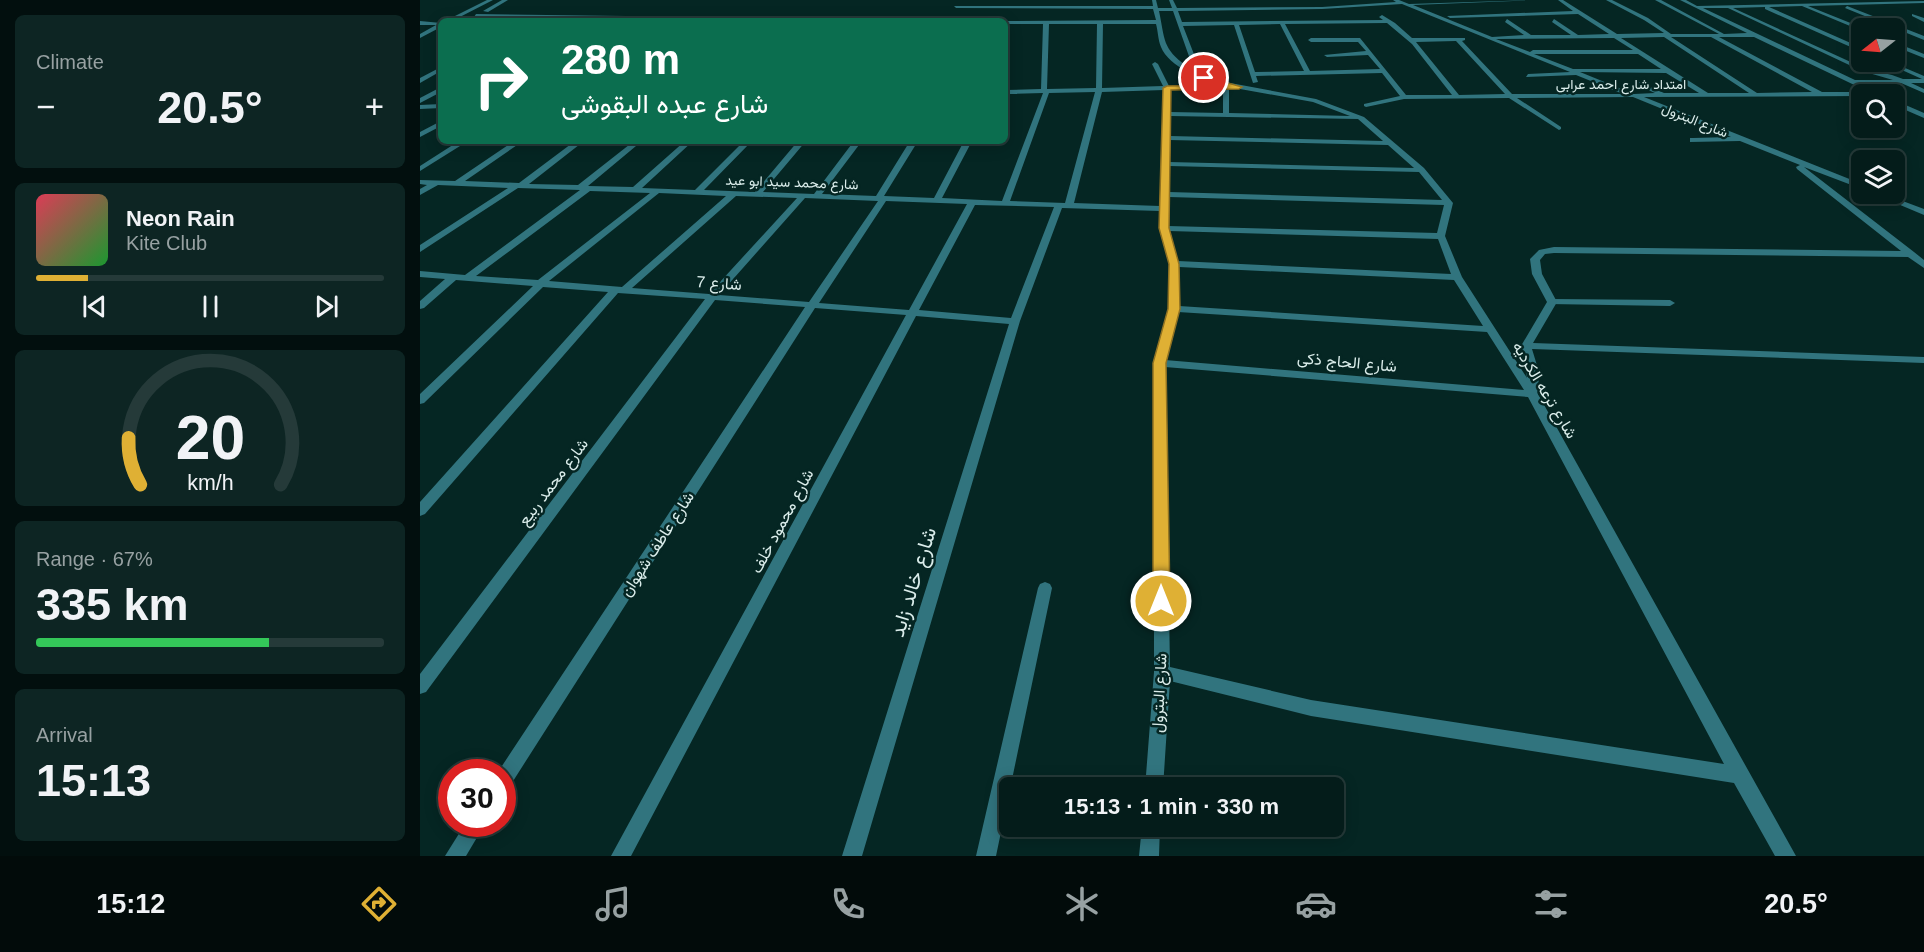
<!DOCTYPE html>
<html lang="en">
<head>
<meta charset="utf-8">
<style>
  :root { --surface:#041c1a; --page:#0d2523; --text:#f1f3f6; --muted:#97a1a2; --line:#253a39; --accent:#dfb034 }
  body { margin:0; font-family:Helvetica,Vazirmatn,sans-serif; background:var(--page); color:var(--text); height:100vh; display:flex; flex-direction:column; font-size:22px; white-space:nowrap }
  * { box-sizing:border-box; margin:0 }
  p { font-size:20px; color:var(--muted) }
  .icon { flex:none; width:33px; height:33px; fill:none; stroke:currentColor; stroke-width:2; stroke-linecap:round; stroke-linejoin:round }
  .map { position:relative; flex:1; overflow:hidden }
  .sheet { display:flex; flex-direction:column; gap:15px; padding:15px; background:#020f0e; width:420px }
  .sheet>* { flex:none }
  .guide { position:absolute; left:18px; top:18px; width:570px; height:126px; border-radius:9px; box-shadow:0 3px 15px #0003,0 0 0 2px var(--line); background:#0b6e4f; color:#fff; overflow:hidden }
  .needle { width:39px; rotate:253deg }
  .tools { position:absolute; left:1431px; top:18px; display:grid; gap:12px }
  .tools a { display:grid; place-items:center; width:54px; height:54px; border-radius:9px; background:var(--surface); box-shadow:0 3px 15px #0003,0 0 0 2px var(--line); font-size:30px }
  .speed { position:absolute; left:18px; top:759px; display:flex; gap:12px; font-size:30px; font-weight:700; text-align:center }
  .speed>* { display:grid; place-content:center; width:78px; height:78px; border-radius:50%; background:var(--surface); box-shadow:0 3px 15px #0003,0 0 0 2px var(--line); line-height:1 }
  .speed .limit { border:9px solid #d22; background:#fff; color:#111 }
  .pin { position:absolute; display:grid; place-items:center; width:51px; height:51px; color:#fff; margin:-26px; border:3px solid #fff; border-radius:50%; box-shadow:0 2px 6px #0007 }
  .me { position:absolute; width:66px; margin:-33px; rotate:0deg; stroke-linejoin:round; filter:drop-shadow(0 0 4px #0008) }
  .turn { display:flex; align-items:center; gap:21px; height:126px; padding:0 24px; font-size:27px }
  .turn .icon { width:78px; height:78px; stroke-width:2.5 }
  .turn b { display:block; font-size:42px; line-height:51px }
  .big { font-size:45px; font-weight:600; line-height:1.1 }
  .sheet .card { flex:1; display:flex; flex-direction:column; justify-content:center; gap:9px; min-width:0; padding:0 21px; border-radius:9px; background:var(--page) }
  .sheet .dial { align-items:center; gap:0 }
  .dial svg { height:156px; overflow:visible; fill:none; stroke:var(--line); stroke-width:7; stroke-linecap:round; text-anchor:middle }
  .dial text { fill:var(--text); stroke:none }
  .song { display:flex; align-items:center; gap:18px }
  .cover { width:72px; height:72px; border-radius:9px; background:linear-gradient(135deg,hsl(350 70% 55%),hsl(130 70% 35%)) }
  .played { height:6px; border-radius:3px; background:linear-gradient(90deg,var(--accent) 15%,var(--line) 15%) }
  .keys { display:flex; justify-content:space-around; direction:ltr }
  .heat { display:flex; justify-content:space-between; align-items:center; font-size:33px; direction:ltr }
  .charge { height:9px; border-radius:4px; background:linear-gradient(90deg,#34c759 67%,var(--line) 0) }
  .trip { position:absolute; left:579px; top:777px; width:345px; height:60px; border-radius:9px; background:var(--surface); box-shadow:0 3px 15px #0003,0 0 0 2px var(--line); font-weight:600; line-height:60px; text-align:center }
  .menu { display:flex; height:96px; justify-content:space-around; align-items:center; background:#020b0a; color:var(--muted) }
  .menu .icon { width:42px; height:42px }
  .menu .active { color:var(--accent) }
  .menu b { font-size:27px; color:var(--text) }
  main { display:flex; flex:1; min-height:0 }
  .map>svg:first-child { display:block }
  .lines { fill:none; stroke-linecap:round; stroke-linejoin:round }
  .lane { fill:#31747e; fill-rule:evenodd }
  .street { fill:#31747e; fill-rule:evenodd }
  .route { fill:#dfb034; stroke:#917222; stroke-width:1.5 }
  .labels { text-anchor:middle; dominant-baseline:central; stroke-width:5; stroke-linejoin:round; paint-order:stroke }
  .far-street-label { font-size:14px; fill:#dbedeb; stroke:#052623 }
  .street-label { font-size:16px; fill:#dbedeb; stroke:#052623 }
  .near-street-label { font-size:20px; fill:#dbedeb; stroke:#052623 }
</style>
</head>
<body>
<main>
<section class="sheet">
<div class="card"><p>Climate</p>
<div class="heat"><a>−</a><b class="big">20.5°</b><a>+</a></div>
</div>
<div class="card">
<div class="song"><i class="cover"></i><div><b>Neon Rain</b><p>Kite Club</p></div></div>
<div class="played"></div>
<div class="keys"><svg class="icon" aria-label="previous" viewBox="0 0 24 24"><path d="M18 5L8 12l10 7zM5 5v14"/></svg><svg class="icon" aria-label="pause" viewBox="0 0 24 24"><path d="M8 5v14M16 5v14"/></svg><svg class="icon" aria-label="next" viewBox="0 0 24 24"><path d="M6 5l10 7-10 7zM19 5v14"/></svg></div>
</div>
<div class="card dial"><svg viewBox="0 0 100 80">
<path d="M14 69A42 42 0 1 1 86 69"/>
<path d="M14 69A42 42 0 0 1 8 45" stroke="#dfb034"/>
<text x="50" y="56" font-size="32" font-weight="700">20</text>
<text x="50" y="72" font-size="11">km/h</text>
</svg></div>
<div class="card"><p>Range · 67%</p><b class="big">335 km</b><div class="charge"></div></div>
<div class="card"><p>Arrival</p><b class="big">15:13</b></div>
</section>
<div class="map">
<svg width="1504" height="856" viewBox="0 0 1504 856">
  <rect width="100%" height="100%" fill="#052623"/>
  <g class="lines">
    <!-- lane -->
    <path class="lane" d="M1132,299l118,1 5,3 -5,3 -121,-2 -2,-2z"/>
    <!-- street -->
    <path class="street" d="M67,0h6l-41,21h-7z
      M82,0h6l-20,12 -5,-1z
      M732,0h4l2,8h14l-3,-8h4l4,8 145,-1 74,-5 -3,-2h6l10,4 128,-4 -124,5 79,32 32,-2 -19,-13 2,-3 24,16h40l-19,-13 2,-3 24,16 31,-1 -31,-20 -128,4 -3,-2 126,-5 -15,-11h5l54,34 47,-1 -20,-13 -38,-20h6l36,18 23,16h48l-64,-34h6l63,34 23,-1 -67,-33h6l11,6 227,-5v2l-116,3 55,22 -1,3 -60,-25 -33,1 93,41v4l-97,-43v-2l-32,1 133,61 26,6 11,4h19l-38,-17h7l33,14v7h-13l13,6v4l-23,-10 -39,1 19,10h-19v2l-218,1 218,87v5l-58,-22 110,85 10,8v8l-16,-11 -354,-4 -9,1 -5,6 2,14 15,28 -24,41 391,14v6l-392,-14 7,23 -1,22 258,462h-21l-41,-73 -423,-67 -141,-35 -7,107h-18l9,-116v-309l15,-54v-45l-9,-36v-17l-98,-3 -42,113 -158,535h-20l167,-532 -93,-8 -285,540h-20l295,-541 -91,-7 -307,481 -6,3v-20h-4l307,-465 -90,-7 -289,392 -6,2v-20l285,-375 -87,-6 -193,221 -5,2v-14l188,-210 -65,-5 -119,116 -4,1v-10l113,-108 -77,-6 -32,28 -4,1v-8l25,-22 -25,-2v-6l45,4 115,-85 -62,-2 -98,64v-7l88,-57 -70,-3 -18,10v-6l7,-4 -7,-1v-4l35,1 59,-40h9l-58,40 54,2 56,-42h9l-55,43 49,1 56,-44h8l-54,45 45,1 52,-46h8l-51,47 53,2 49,-49h8l-48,49 51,2 43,-51h8l-43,51 51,2 40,-53h8l-40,53 54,2 34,-55h8l-34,55 50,2 30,-57h8l-30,57 60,3 41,-108 -38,1v-4l36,-1 2,-65h-38l-2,-3 153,-1 -3,-11 -197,-1 -2,-2h199zM982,4l168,68 -42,2 -2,3 50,-2 47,19h-111l-50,-53 3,-1v-2h-53l-17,-15 -13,-8 -3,2 4,3 -201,2 -4,-11 144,-2zM1283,8h25l134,63 31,9h-38zM739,11h14l18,51 -4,4c-25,-17 -22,-27 -28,-55zM967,23l25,21 40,51h-46l-46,-57h-49l-3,2 3,2h47l8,9 -42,4 3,2 41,-2 12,14 -70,2 -25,-47zM629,24h48l-1,64 -49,1zM683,24h53c2,7 2,16 5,23 8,20 42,33 60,38l-52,1 -11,-22 -3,-2 -3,2 11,22 -61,2zM860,24l24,47 -49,1 -16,-47zM814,25l19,58 5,-1 -2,-6 126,-3 18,23 -36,8v2l2,1 38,-8 105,-1 50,32 2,-1v-2l-44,-29 116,-1 98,40 -38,1h-3v4l50,-1 60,24 -4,2 1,2 104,82 -347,-4 -15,3 -9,9 2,15 15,28 -26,44 6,32 -65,-101 -17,-41 8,-33 -29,-35 -60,-51 -48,-18 -91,-17 -19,-5 -14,-8 5,-7 -14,-36zM1244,37l85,56h-41l-87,-55zM1251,37h40l101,55 -55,1zM1299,37h35l115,55h-47zM1194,38l19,12h-100l-3,2 -34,-13zM1036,41l49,53 -46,1 -43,-53zM1114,54h104l23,15h-88zM1160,72l86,1 33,20h-35l-27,-12 -3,2 1,1 20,9 -21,1zM809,87l84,15 37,14 -121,-3zM803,89v24l-53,-1v-22zM744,90l-4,116 -86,-3 28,-111zM675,92l-30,111 -55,-2 39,-108zM750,116l188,3 25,22 -213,-5zM749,140l219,5 26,23 -245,-6zM749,166l250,6 23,28 -273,-8zM170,191l60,2 -112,87 -62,-4zM239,193l67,3 -104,91 -73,-6zM316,196l61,2 -88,96 -77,-6zM749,197l275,8 -7,28 -269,-7zM385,198l73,3 -69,101 -90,-7zM466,201l81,3 -58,106 -90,-7zM555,205l79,2 -43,111 -92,-8zM749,231l269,8 13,35 -273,-13zM759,267l275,13 29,46 -304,-20zM758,312l309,20 37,58 -359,-30zM745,367l363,30 196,367 -413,-64 -141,-33z
      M1427,6l77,30v4l-79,-32z
      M56,14l387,5 3,2 -392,-4z
      M1492,14l12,4v4l-12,-6z
      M0,21l21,2v4l-21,11v-4l16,-9h-16z
      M1474,42l30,12v4l-30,-12z
      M21,67v4l-21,12v-5z
      M21,87v5l-21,11v-5z
      M1474,100l30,13v5l-30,-13z
      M21,104v4l-21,1v-4z
      M21,121v5l-21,11v-5z
      M39,141h9l-48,30v-5z
      M1454,194h10l40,15v6z
      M625,582l5,2 2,4 -56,268h-20l62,-268 2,-4z
      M45,824h20l-19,32h-21z
      M722,826h18l-1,30h-20z"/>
  </g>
  <!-- route -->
  <path class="route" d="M784,76l38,11 -3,2 -68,1 -2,138 10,36 1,45 -14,54 4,238 -3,4 -6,2 -6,-2 -2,-4v-238l15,-54 1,-45 -10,-36 4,-140 4,-2 56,-1 -22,-6z"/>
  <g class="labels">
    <!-- far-street labels -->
    <g class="far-street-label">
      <text x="1201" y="84">امتداد شارع احمد عرابى</text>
      <text transform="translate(1275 120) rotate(22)">شارع البترول</text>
      <text transform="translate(372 182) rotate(2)">شارع محمد سيد ابو عيد</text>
    </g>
    <!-- street labels -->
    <g class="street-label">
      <text transform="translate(299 283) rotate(4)">شارع 7</text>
      <text transform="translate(927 362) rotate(5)">شارع الحاج ذكى</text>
      <text transform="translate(1125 390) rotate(59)">شارع ترعه الكرديه</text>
      <text transform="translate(133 482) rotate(-53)">شارع محمد ربيع</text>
      <text transform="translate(362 521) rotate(-62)">شارع محمود خلف</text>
      <text transform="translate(237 544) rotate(-57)">شارع عاطف شهوان</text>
      <text transform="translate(739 693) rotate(-87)">شارع البترول</text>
    </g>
    <!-- near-street labels -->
    <g class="near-street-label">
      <text transform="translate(493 582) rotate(-73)">شارع خالد زايد</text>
    </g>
  </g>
</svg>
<div class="tools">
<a><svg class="needle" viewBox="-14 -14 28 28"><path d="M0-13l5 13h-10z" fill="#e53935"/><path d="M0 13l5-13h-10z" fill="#97a1a2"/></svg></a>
<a><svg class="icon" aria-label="search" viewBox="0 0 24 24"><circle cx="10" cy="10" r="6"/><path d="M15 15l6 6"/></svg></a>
<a><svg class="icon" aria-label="layers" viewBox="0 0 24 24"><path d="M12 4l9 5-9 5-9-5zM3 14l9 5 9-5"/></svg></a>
</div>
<div class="speed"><div class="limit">30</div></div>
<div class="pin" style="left:784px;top:78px;background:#d93025"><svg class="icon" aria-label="arrive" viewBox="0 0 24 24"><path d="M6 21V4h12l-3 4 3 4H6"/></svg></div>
<svg class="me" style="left:741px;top:601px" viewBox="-20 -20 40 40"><circle r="17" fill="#dfb034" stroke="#fff" stroke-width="3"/><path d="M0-11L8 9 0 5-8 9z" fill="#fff"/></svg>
<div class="trip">15:13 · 1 min · 330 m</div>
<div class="guide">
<div class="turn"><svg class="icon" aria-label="right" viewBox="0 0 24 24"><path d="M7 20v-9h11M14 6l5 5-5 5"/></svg><div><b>280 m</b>شارع عبده البقوشى</div></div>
</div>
</div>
</main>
<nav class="menu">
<b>15:12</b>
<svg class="icon active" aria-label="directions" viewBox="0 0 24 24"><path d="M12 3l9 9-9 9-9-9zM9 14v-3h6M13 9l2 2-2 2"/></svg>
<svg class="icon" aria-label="music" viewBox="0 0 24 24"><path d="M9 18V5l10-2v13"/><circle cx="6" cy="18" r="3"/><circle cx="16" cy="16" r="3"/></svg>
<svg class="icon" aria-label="phone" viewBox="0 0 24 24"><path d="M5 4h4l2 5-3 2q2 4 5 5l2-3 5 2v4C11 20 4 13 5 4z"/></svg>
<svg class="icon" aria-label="climate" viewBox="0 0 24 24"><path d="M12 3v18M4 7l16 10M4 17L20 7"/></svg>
<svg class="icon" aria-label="car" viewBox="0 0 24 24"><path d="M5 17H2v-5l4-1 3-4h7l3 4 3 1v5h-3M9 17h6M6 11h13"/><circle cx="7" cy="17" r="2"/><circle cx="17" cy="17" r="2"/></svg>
<svg class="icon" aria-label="filters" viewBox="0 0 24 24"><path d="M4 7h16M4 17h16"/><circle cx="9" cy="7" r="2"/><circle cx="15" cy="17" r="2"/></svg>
<b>20.5°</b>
</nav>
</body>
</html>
